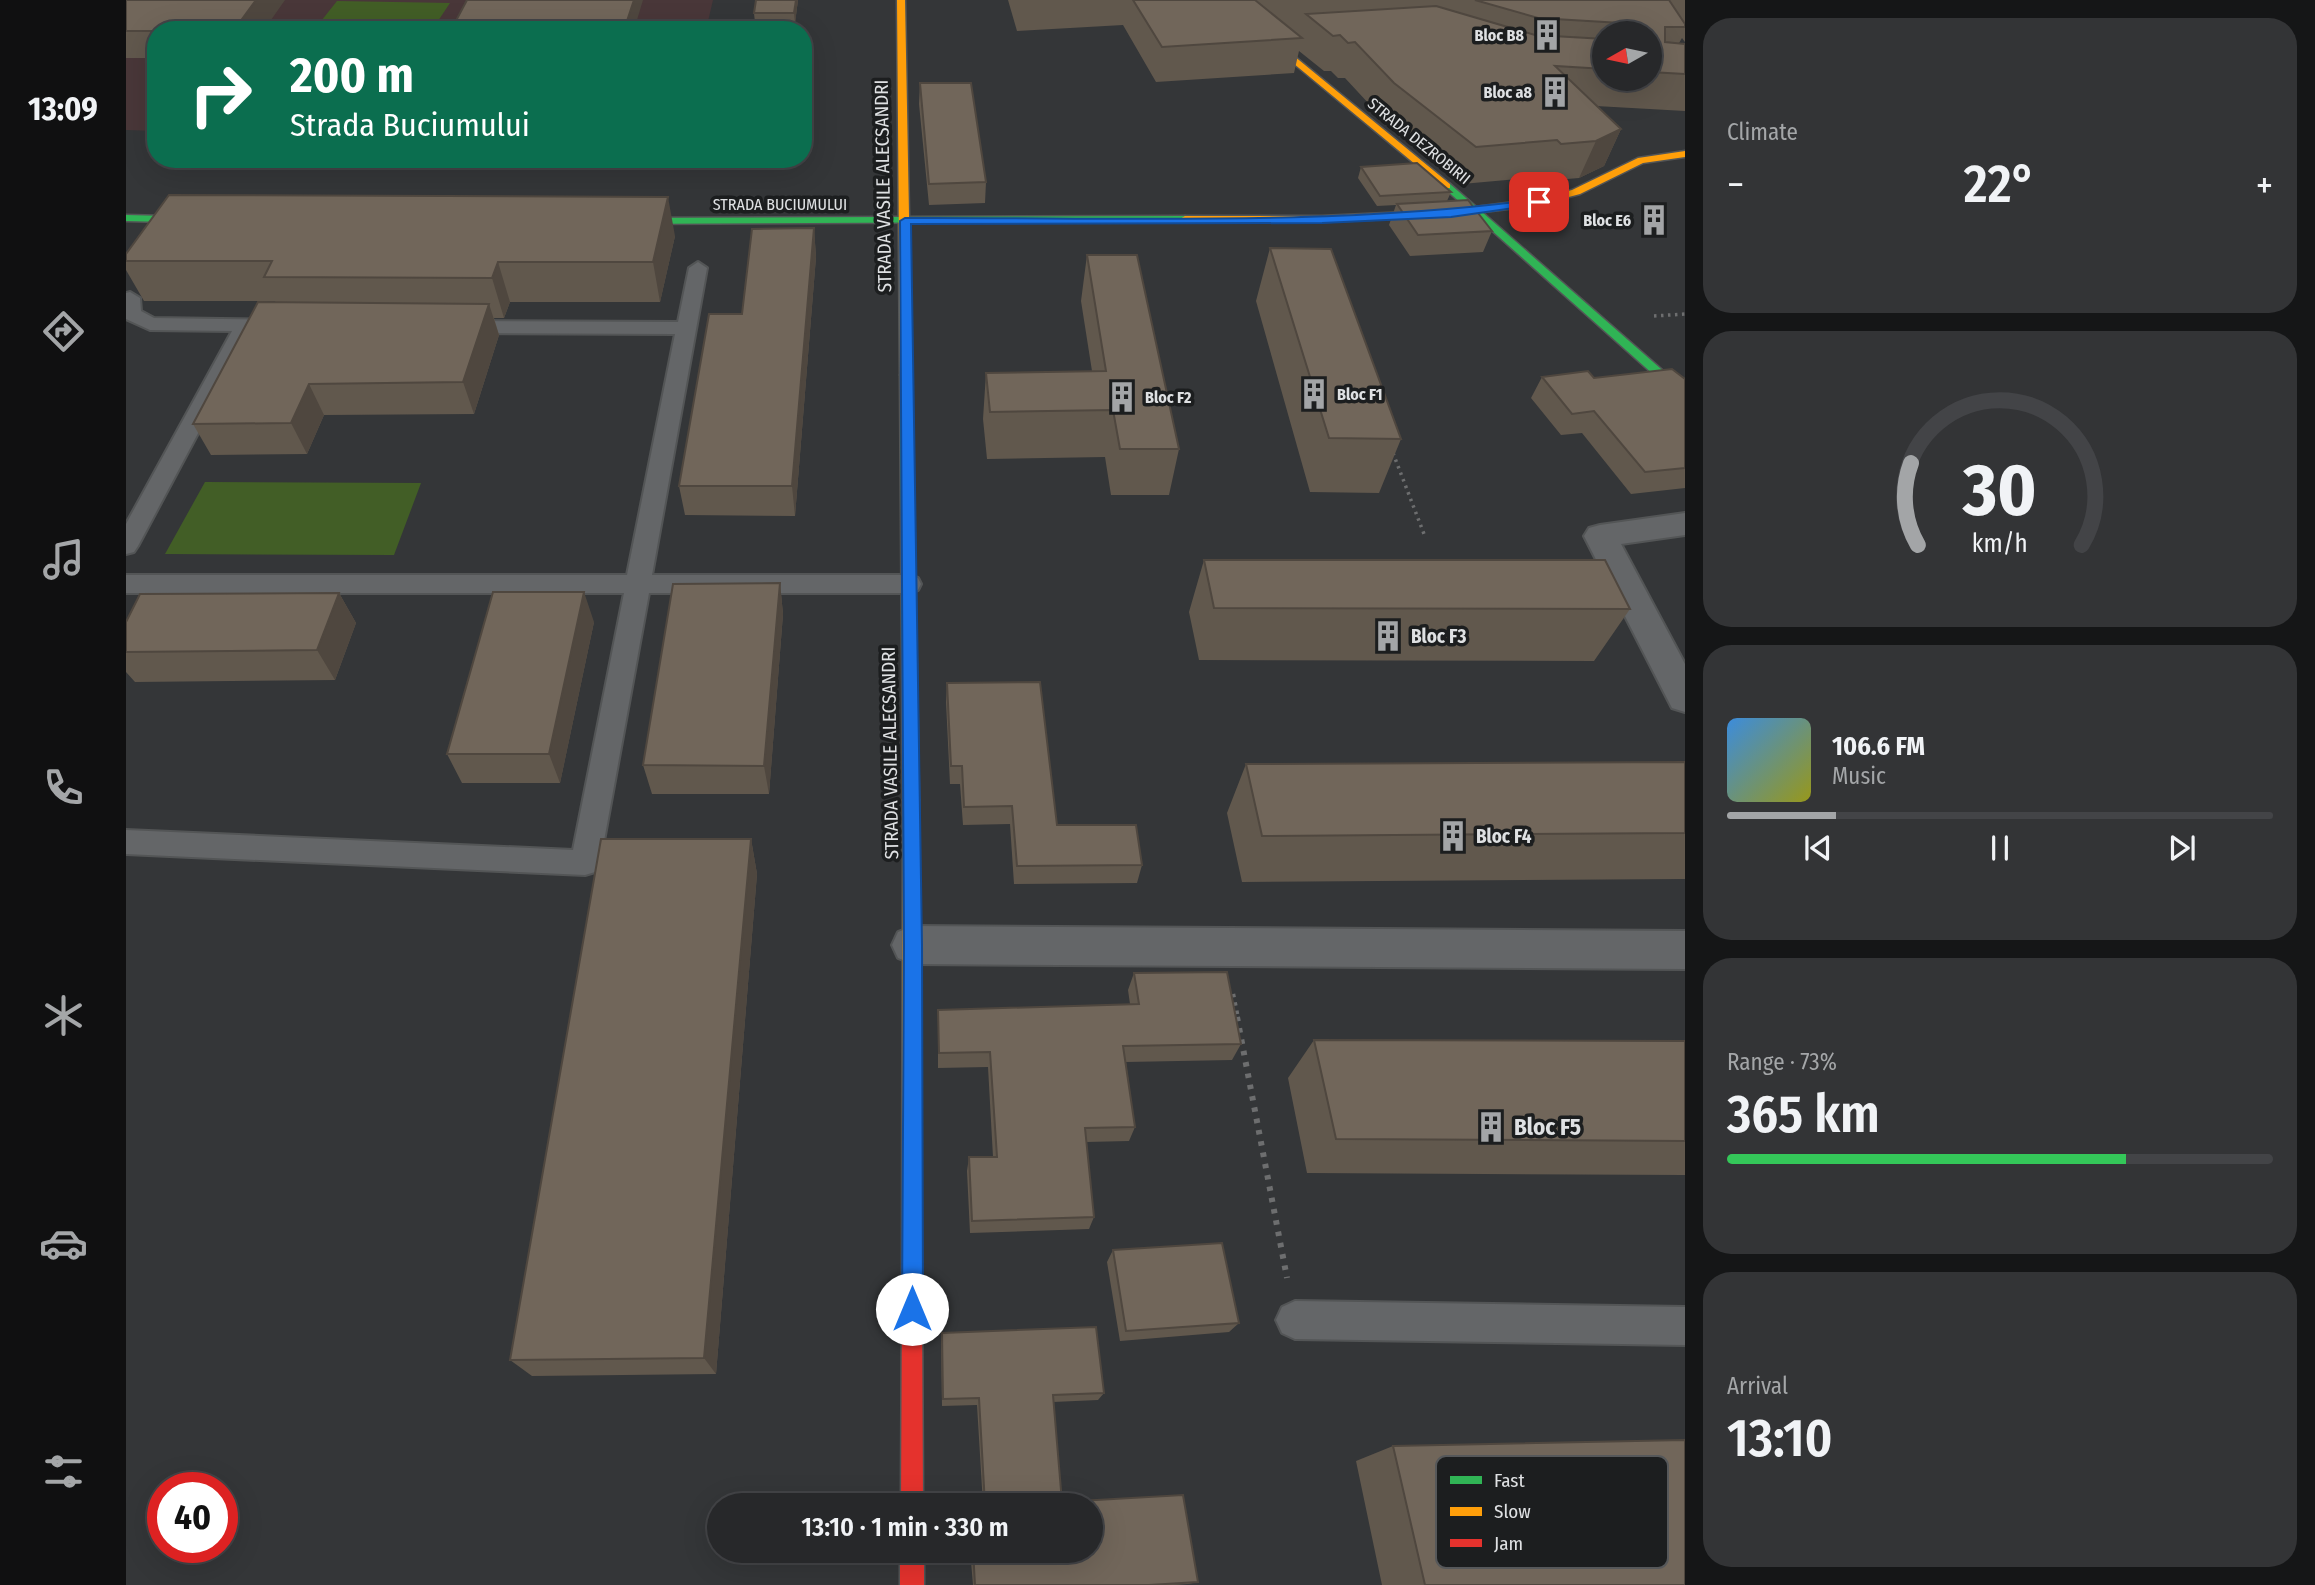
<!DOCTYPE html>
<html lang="en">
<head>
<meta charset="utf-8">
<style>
  :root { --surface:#27282a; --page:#333436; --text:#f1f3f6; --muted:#a4a6a8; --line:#434447; --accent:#a3a5a7 }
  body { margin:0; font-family:"Fira Sans Condensed",sans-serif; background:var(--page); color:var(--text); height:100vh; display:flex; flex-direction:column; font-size:26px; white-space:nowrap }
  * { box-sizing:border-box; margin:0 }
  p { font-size:23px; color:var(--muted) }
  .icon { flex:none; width:38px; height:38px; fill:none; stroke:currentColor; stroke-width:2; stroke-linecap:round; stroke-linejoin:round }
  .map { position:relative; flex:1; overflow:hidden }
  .sheet { display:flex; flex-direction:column; gap:18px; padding:18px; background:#151617; width:630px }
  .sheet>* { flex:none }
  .hud { position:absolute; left:21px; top:21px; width:665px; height:147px; border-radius:28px; box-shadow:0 7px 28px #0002,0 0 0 2px var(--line); background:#0b6e4f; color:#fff; overflow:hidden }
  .needle { width:46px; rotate:261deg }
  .buttons { position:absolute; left:1466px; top:21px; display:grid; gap:14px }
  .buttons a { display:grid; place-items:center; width:70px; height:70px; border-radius:50%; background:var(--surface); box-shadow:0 7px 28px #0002,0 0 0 2px var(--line); font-size:35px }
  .speed { position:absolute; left:21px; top:1472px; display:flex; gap:14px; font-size:35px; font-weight:700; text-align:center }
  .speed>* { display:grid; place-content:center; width:91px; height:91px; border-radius:50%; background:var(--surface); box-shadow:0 7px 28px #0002,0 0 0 2px var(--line); line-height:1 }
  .speed .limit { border:10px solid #d22; background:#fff; color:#111 }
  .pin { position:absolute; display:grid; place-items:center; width:60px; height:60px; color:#fff; margin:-30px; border-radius:14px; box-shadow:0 4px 10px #0006 }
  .me { position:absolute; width:77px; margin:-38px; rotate:0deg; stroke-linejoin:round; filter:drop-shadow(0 0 5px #0008) }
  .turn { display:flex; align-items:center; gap:24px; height:147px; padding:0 28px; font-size:32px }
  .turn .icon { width:91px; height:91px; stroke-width:2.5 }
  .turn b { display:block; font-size:49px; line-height:60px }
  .big { font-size:52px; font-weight:600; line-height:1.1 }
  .sheet .widget { flex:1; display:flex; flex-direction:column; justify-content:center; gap:10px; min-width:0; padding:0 24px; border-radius:28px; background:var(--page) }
  .sheet .dial { align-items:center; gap:0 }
  .dial svg { height:182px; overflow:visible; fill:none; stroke:var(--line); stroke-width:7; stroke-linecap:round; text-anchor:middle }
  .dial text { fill:var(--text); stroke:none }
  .song { display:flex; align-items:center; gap:21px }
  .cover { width:84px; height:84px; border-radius:10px; background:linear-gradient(135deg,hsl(210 70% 55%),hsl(60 70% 35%)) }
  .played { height:7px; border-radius:4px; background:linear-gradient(90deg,var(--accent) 20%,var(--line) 20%) }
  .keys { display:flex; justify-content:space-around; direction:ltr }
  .heat { display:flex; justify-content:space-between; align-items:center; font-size:38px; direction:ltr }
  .charge { height:10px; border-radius:5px; background:linear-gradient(90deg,#34c759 73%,var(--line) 0) }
  .trip { position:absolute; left:581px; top:1493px; width:396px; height:70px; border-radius:35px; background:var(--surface); box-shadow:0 7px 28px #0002,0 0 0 2px var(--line); font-weight:600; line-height:70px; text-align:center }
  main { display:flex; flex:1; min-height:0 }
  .tabs { display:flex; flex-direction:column; width:126px; justify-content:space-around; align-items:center; background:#101011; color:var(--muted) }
  .tabs .icon { width:49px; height:49px }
  .tabs .current { color:var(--accent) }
  .tabs b { font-size:32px; color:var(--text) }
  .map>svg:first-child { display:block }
  .education { fill:#493739 }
  .green { fill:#425e26 }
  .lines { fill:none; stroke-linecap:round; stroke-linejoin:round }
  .lane-casing { stroke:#535556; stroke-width:4 }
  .street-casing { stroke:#535556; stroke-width:4 }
  .fast-casing { stroke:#535556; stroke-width:3 }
  .slow-casing { stroke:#535556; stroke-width:3 }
  .jam-casing { stroke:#535556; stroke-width:3 }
  .path-far2 { stroke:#6d6e6f; stroke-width:3.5; stroke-dasharray:2.5 4.5; stroke-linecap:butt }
  .path-far1 { stroke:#6d6e6f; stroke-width:4.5; stroke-dasharray:3.5 5; stroke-linecap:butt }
  .path { stroke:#6d6e6f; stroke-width:6; stroke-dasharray:4.5 7; stroke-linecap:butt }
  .lane { fill:#646668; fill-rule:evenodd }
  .street { fill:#646668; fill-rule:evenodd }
  .fast { fill:#30b455; fill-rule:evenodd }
  .slow { fill:#ff9f0a; fill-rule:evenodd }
  .jam { fill:#e5322d; fill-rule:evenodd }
  .wall { fill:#61584d; fill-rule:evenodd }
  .shaded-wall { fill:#4f473f }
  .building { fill:#71665a; stroke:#4f473f; stroke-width:2 }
  .route { fill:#1a73e8; stroke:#114b97; stroke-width:2 }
  .labels { text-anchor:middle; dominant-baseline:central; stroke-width:7; stroke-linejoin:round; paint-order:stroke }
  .far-poi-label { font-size:16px; font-weight:bold; fill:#dfe1e3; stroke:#1c1e1f; text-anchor:end }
  .far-street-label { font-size:16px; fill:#dfe1e3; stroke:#1c1e1f }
  .street-label { font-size:19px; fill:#dfe1e3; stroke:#1c1e1f }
  .poi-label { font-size:19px; font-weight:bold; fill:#dfe1e3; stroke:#1c1e1f; text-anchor:start }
  .near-poi-label { font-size:23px; font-weight:bold; fill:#dfe1e3; stroke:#1c1e1f; text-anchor:start }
  .key { fill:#1c1e1f; stroke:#56585a; stroke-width:2 }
  .key-label { font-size:19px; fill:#dfe1e3 }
</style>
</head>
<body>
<main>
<nav class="tabs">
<b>13:09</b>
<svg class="icon current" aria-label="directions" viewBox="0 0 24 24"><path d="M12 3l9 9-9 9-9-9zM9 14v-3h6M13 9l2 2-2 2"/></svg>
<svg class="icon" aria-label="music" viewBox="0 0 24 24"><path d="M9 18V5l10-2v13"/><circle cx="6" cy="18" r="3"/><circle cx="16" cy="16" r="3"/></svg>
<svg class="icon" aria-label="phone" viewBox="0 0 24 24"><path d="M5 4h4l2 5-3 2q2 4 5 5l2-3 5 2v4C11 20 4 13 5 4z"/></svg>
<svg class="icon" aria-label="climate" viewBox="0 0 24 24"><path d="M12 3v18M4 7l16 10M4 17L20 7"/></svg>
<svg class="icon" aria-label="car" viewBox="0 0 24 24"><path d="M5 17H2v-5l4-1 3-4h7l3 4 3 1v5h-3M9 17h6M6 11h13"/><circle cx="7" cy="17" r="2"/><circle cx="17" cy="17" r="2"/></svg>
<svg class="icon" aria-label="filters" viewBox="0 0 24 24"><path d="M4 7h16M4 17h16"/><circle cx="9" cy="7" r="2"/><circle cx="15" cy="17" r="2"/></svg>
</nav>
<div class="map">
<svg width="1559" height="1585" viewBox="0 0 1559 1585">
  <rect width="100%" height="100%" fill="#343638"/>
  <!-- education -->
  <path class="education" d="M0,0h587l-7,30h-550v101l-30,-1z"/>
  <!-- green -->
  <path class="green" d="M211,1l113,2 -18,27h-118z
    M79,482l216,1 -27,72 -229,-1z"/>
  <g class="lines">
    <defs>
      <path id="lane" d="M572,262l9,6 -55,307h257l9,3 3,6 -3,6 -9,3h-260l-49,270 -5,9 -10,3 -459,-21v-24l447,20 51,-257h-498v-18h501l48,-241 -214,-1 -7,-2 -3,-4 3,-4 7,-2 217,1 11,-54z
        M4,292l10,6 1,13 13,7 129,2 7,2 3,4 -3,4 -38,2 -114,214 -4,6 -8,2v-30l106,-193 -82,-1 -24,-11v-26z
        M1169,1301l390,6v38l-390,-6 -13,-6 -6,-13 6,-13z"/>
      <path id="street" d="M1559,513v22l-64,9 64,120v48l-13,-4 -88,-172 5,-8 11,-3z
        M787,926l772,5v38l-772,-5 -15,-6 -6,-13 6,-13z"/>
      <path id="fast" d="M1318,184h6l235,206v10l-4,-1 -237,-211z
        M0,215l80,2 5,3 -5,3 -80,-2z
        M1059,216l5,3 -1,2 -570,3 -5,-3 5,-3z
        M780,371l6,4 7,425 -2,5h-12l-2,-5 -3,-425z"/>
      <path id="slow" d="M771,0h8l7,375 -6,4 -6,-4z
        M1091,0h9l224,184v4h-6z
        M1559,151v6l-42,6 -63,31 -41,11 -88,11 -129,6h-137l-5,-3 5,-3h137l129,-6 87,-11 34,-9 66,-32z
        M785,794l6,1 2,5 3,504 -3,7 -7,3 -7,-3 -3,-7 1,-504 2,-5z"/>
      <path id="jam" d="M786,1294l7,3 3,7 1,201h-22l1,-201 3,-7z
        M774,1550h24v35h-24z"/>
    </defs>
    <!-- lane casing -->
    <use href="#lane" class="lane-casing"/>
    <!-- street casing -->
    <use href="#street" class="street-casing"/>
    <!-- fast casing -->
    <use href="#fast" class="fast-casing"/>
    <!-- slow casing -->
    <use href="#slow" class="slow-casing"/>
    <!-- jam casing -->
    <use href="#jam" class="jam-casing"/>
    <!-- path-far2 -->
    <path class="path-far2" d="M1528,316l31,-2
      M1267,453l31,81"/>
    <!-- path-far1 -->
    <path class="path-far1" d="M1107,994l5,25"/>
    <!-- path -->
    <path class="path" d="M1111,1017l50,261"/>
    <!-- lane -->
    <use href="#lane" class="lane"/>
    <!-- street -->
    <use href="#street" class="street"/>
    <!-- fast -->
    <use href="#fast" class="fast"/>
    <!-- slow -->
    <use href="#slow" class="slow"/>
    <!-- jam -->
    <use href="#jam" class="jam"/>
  </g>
  <!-- wall -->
  <path class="wall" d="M0,0l30,30v28h-30z
    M630,0h42l-3,23h-40l-1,-10z
    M882,0h677v42l-3,-4 -3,5 6,1v67l-89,-5 25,23 -17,37 -25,12 -35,3 -3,-4 -79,7 -79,-65 -38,-41h-7l-7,-7h-7l-25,-20 -5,22 -138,9 -33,-57 -106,6zM1479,33h45v46h-45z
    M794,83l66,99 -1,21 -56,2 -10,-101z
    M1235,167l90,25 -4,9 45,30 -9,21 -73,4 -21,-31 7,-20 -19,1 -19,-28z
    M688,228l2,29 -21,259 -110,-1 -6,-29 63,-172z
    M549,236l-15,66h-150l-6,16h-10l5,17 -25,79 -150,1 -17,39 -96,1 -18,-31 83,-121 -1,-2h-131l-18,-31v-16z
    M1144,248l131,191 -22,54 -69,-1 -54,-191z
    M961,255l92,194 -10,46h-58l-6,-38 -118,2 -4,-40 3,-46 106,-2 -11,-70z
    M1416,377l143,2v109l-54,6 -49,-61 -21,2 -30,-37z
    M1078,560l426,49 -36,52 -395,-1 -10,-48z
    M654,583l3,31 -14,180h-117l-9,-29z
    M213,593l17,30 -21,57 -200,2 -9,-10v-50z
    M468,622l-34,161h-98l-15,-29z
    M821,683l110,142 85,40 -5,18 -123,1 -4,-60 -47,1 -3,-41h-10l-4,-82z
    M1559,762v117l-443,3 -15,-69 19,-49z
    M625,839l6,35 -41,500 -184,2 -22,-16z
    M1008,973l107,71 -9,16 -106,2 9,65 -6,14 -43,1 8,75 -5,12 -119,4 -3,-62 2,-14h24l-5,-90 -50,1v-58l192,-6 -2,-14z
    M1188,1040l371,1v134l-378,-2 -19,-95z
    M987,1250l126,73 -10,9 -109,9 -13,-79z
    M970,1327l8,66 -6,7 -45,2 9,100 121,-7 15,87 -10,2 -15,1h-200l-3,-35h120v-45h-107l-6,-100 -35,1 -1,-64 1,-9z
    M1267,1446l292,139h-303l-26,-124z"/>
  <!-- shaded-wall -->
  <path class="shaded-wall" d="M130,0h29l-21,30h-30z
    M508,0h9l-9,30h-10z
    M670,0h2l-3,23 -1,-10z
    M1495,129l-17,37 -25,12 17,-37z
    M542,197l7,39 -15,66 -7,-40z
    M688,228l2,29 -21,259 -3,-30z
    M372,262l12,40 -6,16 -12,-40z
    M363,304l10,31 -25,79 -11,-32z
    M183,384l15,31 -17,39 -16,-31z
    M654,583l3,31 -14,180 -5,-28z
    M458,592l10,30 -34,161 -11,-29z
    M213,593l17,30 -21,57 -18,-30z
    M625,839l6,35 -41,500 -12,-16z"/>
  <!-- building -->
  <path class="building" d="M0,0h130l-22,30h-78v1h-30z
    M341,0h167l-10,30h-173z
    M630,0h40l-2,13h-40z
    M1007,0h122l47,38 -140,9z
    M1349,0h194l16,24v3h-20v15l20,2v30l-35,-2v-39h-27v-7l-2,-3 -83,-5z
    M1310,6l99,29 70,4v30l-50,-3 66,63 -25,12 -35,3 -4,-4 -81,7 -82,-64 -39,-41 -7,1 -8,-8 -7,1 -27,-22z
    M794,83h51l15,99 -57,2z
    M1291,163l34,29 -71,4 -19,-29z
    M43,195l499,2 -15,65h-155l-6,16 -228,-1 8,-16h-146v-7z
    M1342,200l24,31 -74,4 -21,-31z
    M688,228l-22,258h-113l30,-172h33l10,-85z
    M1144,248l61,1 70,190 -72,-1z
    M961,255h50l42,194h-59l-7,-39 -123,2 -4,-39 120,-2z
    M132,302l231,2 -26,78 -154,2 -18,39 -98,1z
    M1546,369l13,10v89l-40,4 -51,-61 -22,3 -30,-37 46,-6 6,7z
    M1078,560h401l25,49 -416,-1z
    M654,583l-16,183 -121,-1 30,-181z
    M367,592h91l-35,162h-102z
    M213,593l-22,57 -191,2v-30l14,-28z
    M914,682l17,143h79l6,40 -125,1 -5,-60 -48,1 -2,-41h-11l-4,-83z
    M1559,762v71l-291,2 -132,1 -16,-72z
    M475,839h150l-47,519 -194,2z
    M1101,972l14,72 -118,2 12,81 -50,1 9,89 -122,4 -3,-64h28l-7,-105 -51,1 -1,-43 201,-6 -5,-31z
    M1188,1040l371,1v100l-349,-2z
    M1096,1243l17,80 -113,8 -13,-81z
    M970,1327l8,66 -51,2 9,107 121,-7 15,87 -49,3h-174l-2,-35h117v-45h-105l-6,-107 -36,1 -1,-66z
    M1559,1440v145h-260l-32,-139z"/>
  <!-- route -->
  <path class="route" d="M1413,199l5,3 -2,2 -91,13 -129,6 -411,1 11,721 1,364 -3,7 -8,4 -7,-4 -3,-7 2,-364 -4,-724 5,-3c211,-1 424,9 634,-19z"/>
  <!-- icons -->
  <defs>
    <symbol id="building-bare" viewBox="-9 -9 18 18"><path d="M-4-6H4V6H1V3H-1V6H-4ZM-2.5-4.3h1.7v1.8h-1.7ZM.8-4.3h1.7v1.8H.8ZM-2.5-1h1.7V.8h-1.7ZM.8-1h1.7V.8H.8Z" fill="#a3a5a7" stroke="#1c1e1f" stroke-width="2.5" paint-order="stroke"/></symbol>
  </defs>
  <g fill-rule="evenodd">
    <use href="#building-bare" x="1399" y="13" width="44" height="44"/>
    <use href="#building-bare" x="1407" y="70" width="44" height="44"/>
    <use href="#building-bare" x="1506" y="198" width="44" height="44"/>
    <use href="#building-bare" x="1166" y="372" width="44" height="44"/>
    <use href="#building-bare" x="974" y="375" width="44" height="44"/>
    <use href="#building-bare" x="1240" y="614" width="44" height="44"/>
    <use href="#building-bare" x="1305" y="814" width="44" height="44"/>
    <use href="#building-bare" x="1343" y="1105" width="44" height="44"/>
  </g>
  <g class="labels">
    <!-- far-poi labels -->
    <g class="far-poi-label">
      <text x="1398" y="35">Bloc B8</text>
      <text x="1406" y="92">Bloc a8</text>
      <text x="1505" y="220">Bloc E6</text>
      <text x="1211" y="394" text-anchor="start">Bloc F1</text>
      <text x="1019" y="397" text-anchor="start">Bloc F2</text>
    </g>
    <!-- far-street labels -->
    <g class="far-street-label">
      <text transform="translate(1293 141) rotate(39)">STRADA DEZROBIRII</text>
      <text x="654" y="204">STRADA BUCIUMULUI</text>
    </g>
    <!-- street labels -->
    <g class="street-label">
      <text transform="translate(757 186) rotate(-91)">STRADA VASILE ALECSANDRI</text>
      <text transform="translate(764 753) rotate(-91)">STRADA VASILE ALECSANDRI</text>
    </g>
    <!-- poi labels -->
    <g class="poi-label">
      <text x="1285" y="636">Bloc F3</text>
      <text x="1350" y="836">Bloc F4</text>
    </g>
    <!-- near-poi labels -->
    <g class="near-poi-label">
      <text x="1388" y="1127">Bloc F5</text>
    </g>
  </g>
  <!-- legend -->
  <rect x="1310" y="1456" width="232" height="112" rx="10" class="key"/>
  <rect x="1324" y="1476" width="32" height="8" fill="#30b455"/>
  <rect x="1324" y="1507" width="32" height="9" fill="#ff9f0a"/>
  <rect x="1324" y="1539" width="32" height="8" fill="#e5322d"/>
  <g class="key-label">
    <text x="1368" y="1487">Fast</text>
    <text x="1368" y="1518">Slow</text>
    <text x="1368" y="1550">Jam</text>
  </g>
</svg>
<div class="buttons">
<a><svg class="needle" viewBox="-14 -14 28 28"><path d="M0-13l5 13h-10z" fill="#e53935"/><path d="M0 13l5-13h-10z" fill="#a4a6a8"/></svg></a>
</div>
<div class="speed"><div class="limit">40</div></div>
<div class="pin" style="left:1413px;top:202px;background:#d93025"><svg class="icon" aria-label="arrive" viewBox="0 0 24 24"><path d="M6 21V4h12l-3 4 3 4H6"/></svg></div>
<svg class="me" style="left:786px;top:1309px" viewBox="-20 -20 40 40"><circle r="19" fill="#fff"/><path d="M0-13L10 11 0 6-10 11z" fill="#1a73e8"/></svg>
<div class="trip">13:10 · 1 min · 330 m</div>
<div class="hud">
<div class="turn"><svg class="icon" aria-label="right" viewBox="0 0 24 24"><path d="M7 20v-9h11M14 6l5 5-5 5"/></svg><div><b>200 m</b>Strada Buciumului</div></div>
</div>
</div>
<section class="sheet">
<div class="widget"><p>Climate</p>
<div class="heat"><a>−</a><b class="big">22°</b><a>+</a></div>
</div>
<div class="widget dial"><svg viewBox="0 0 100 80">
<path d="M14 69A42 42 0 1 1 86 69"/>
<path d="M14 69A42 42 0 0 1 11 33" stroke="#a3a5a7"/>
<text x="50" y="56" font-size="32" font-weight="700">30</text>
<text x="50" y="72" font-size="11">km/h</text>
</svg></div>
<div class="widget">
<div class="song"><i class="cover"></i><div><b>106.6 FM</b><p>Music</p></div></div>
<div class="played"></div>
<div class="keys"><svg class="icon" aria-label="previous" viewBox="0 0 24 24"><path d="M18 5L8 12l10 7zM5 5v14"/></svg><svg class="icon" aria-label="pause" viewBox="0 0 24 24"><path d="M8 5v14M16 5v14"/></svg><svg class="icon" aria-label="next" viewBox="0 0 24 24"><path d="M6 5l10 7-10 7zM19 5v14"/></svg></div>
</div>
<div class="widget"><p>Range · 73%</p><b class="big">365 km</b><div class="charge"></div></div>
<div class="widget"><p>Arrival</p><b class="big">13:10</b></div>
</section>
</main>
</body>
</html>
